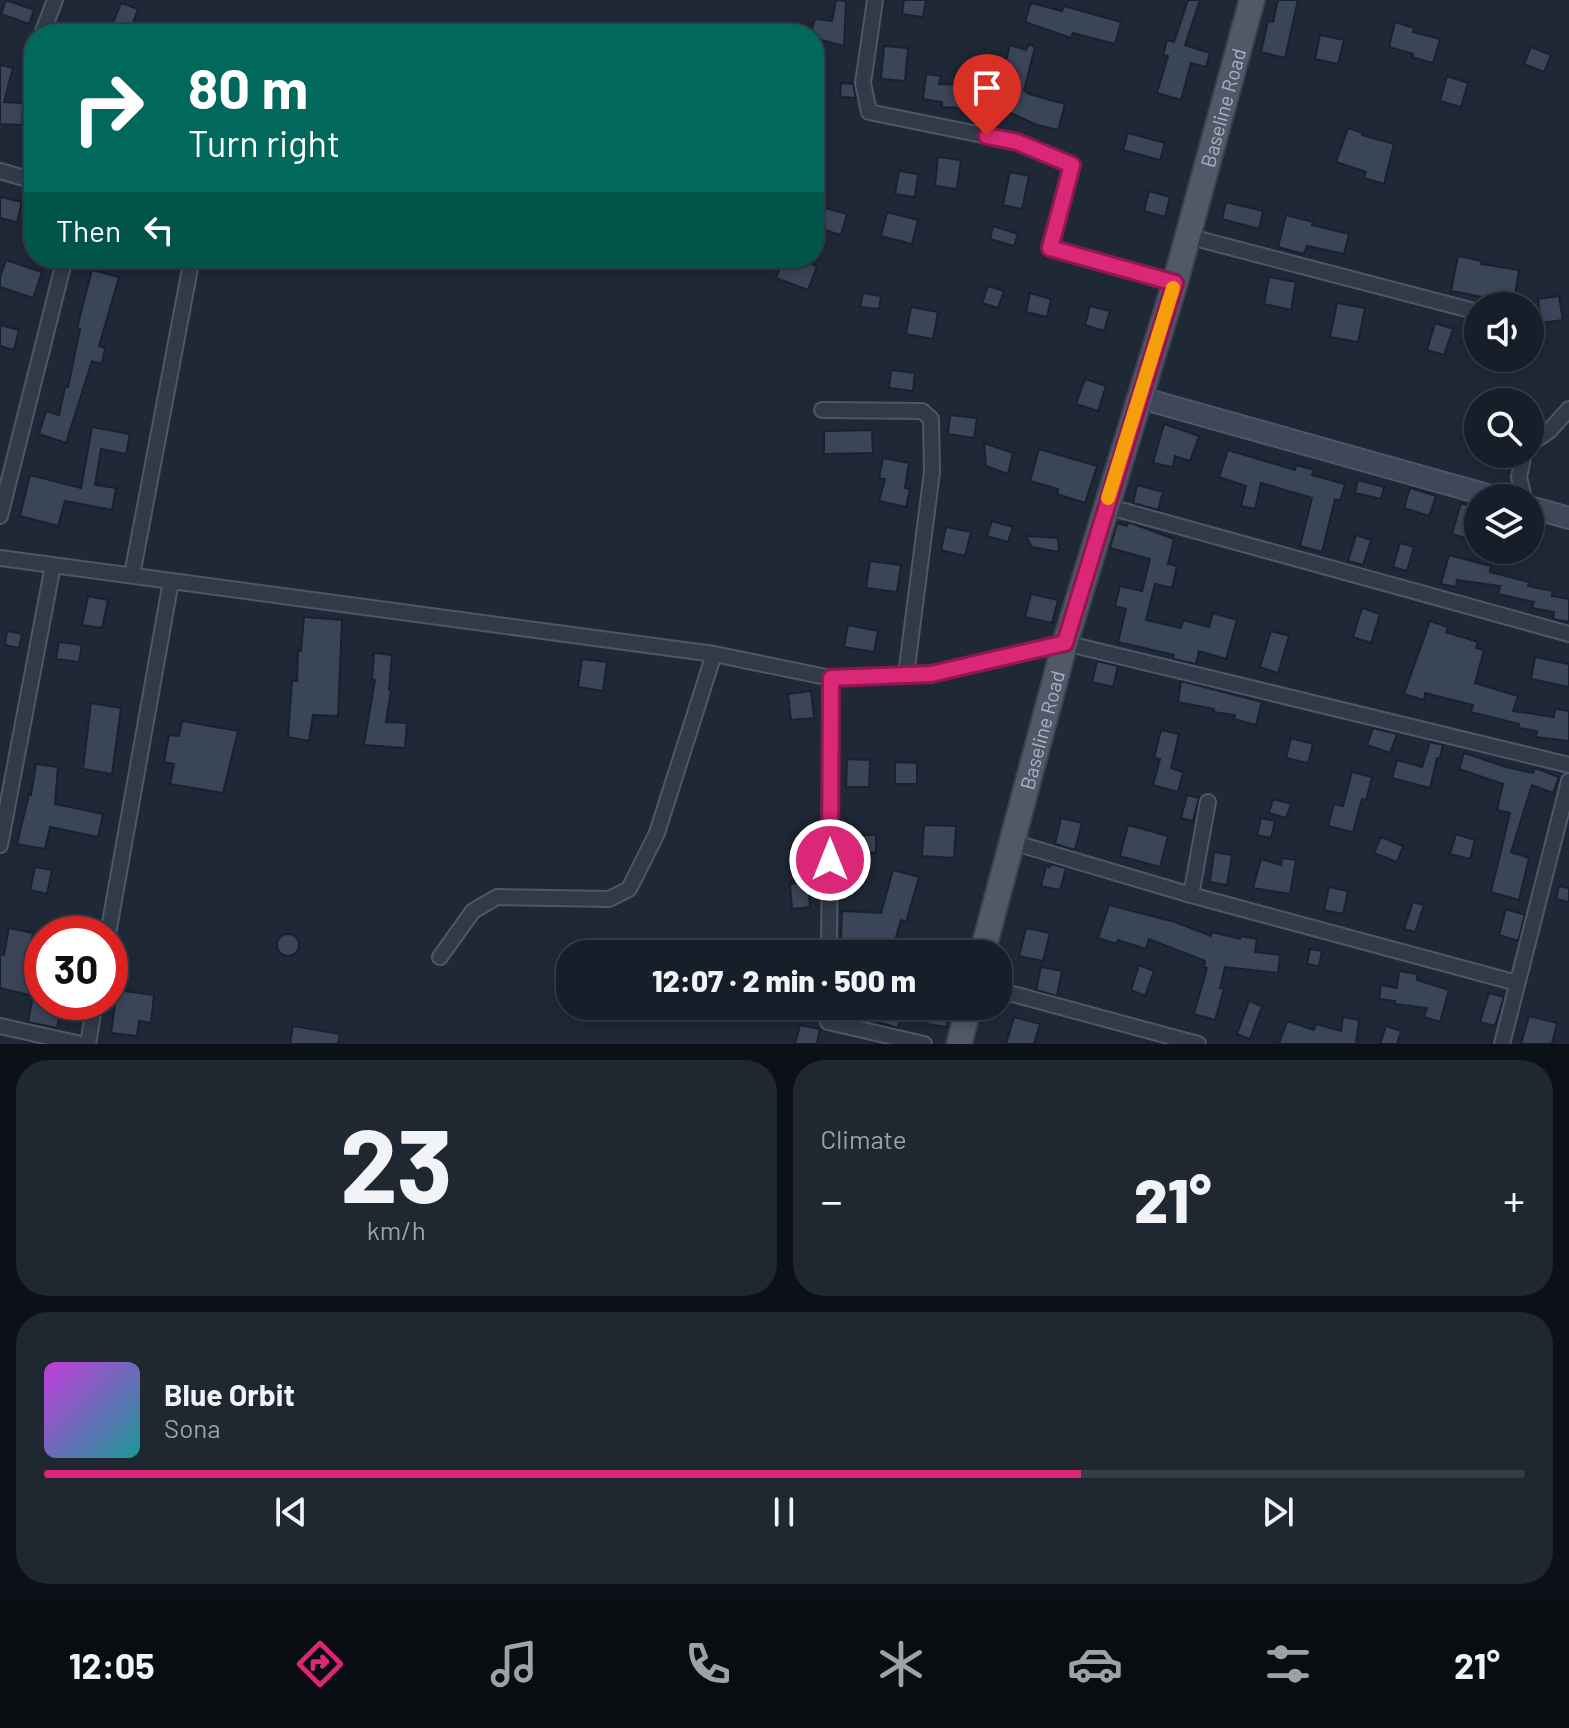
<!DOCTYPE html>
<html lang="en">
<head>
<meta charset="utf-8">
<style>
  :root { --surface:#161e29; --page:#1f2731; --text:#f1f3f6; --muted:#9ea2a8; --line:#353c46; --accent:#db2777 }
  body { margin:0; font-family:Barlow,sans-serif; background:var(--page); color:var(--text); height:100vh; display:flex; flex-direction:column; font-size:30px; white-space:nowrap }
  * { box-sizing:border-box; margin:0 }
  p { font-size:26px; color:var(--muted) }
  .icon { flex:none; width:44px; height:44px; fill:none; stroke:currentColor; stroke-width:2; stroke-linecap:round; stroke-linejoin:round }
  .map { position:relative; height:1044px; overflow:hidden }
  .drawer { display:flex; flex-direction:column; gap:16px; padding:16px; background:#0c1017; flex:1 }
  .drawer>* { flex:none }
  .banner { position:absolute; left:24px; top:24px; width:800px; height:244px; border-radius:32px; box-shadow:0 4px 12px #0003,0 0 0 2px var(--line); background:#00695c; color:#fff; overflow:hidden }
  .fabs { position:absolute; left:1464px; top:292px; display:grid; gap:16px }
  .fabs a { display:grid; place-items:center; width:80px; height:80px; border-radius:50%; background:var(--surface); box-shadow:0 4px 12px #0003,0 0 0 2px var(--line); font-size:40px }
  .speed { position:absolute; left:24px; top:916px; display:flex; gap:16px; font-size:40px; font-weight:700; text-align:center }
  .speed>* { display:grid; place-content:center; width:104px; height:104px; border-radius:50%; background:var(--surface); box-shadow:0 4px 12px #0003,0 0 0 2px var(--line); line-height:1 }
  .speed .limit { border:12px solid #d22; background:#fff; color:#111 }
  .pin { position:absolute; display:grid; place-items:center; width:68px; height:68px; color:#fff; margin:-82px -34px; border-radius:50% 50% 50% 0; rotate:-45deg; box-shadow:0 0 8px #0007 }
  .pin .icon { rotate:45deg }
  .me { position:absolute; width:88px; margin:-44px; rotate:0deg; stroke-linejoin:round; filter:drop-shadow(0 0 6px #0008) }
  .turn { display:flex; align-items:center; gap:28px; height:168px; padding:0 32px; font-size:36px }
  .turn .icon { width:104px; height:104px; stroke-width:2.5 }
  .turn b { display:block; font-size:56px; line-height:68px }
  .then { display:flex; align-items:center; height:76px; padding:0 32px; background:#0003; gap:16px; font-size:30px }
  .big { font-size:60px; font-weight:800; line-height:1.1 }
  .drawer .card { flex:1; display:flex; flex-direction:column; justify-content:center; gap:12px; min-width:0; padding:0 28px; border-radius:32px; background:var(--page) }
  .drawer .dial { align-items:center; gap:0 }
  .dial b { font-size:104px; line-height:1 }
  .song { display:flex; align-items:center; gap:24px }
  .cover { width:96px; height:96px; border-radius:12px; background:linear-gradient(135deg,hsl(290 70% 55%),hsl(180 70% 35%)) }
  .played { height:8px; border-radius:4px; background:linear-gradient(90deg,var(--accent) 70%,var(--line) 70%) }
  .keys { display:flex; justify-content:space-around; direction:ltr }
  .heat { display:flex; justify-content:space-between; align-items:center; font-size:44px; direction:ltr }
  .drawer .tiles { flex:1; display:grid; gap:16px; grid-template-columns:1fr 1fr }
  .card:last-child { grid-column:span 2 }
  .trip { position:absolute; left:556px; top:940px; width:456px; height:80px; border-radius:32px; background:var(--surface); box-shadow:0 4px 12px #0003,0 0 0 2px var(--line); font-weight:800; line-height:80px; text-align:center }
  .tabs { display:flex; height:128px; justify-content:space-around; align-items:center; background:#090c10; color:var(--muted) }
  .tabs .icon { width:56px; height:56px }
  .tabs .current { color:var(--accent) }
  .tabs b { font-size:36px; color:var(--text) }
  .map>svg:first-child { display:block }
  .building { fill:#3a4558; stroke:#19212e; stroke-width:2 }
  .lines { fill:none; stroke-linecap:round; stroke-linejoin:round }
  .street-casing { stroke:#4f5766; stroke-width:18 }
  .secondary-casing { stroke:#4f5766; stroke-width:24 }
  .primary-casing { stroke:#3b4351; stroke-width:28 }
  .street { stroke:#313a48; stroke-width:14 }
  .secondary { stroke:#3f485b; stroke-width:20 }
  .primary { stroke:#4f5968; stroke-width:24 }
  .route-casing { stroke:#8e194d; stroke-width:20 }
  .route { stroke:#db2777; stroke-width:14 }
  .slow { stroke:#f59e0b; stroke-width:14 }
  .labels { text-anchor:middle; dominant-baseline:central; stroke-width:6; stroke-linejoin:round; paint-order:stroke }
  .street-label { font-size:20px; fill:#abb4c5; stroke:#171f2c }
</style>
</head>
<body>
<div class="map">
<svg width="1569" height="1044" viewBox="0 0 1569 1044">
  <rect width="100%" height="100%" fill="#1e2837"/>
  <!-- building -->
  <path class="building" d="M6,0l28,10 -5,14 -28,-10z
    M836,0l10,1 -2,45 -30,-8v-4h-4l5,-15 17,2z
    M904,0h22l-3,17 -21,-3z
    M1188,0h12l-15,45 25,8 -4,14 -15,-4 -10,37 -24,-7 11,-37 -5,-1 4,-15 7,2z
    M1278,0h20l-13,58 -24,-6 7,-31 5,1z
    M121,3l17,6 -9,25h-20z
    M1031,3l31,8 2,-5 57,16 -6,22 -42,-11 -2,5 -46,-16z
    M1395,22l19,6 -1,4 27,7 -7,24 -21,-6 1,-3 -24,-7z
    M1320,35l24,5 -6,24 -23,-5z
    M1029,44l6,3 -11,43 5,4 36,10 -7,26 -21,-5 -35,-16 15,-37 -13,-4 6,-23 16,5z
    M884,46l24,2 -3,33 -24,-2z
    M1531,47l20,8 -7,17 -20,-8z
    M0,65l13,3 -9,34 19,1 -1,22 -22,-1z
    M926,74l15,2 -2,8 30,1 -1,23 -26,-1v-5l-19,-3z
    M1447,76l21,7 -7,24 -21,-6z
    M841,83l12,1 3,14 -16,-1z
    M1348,128l15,5 -1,2 32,9 -10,40 -20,-6 2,-6 -30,-10z
    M1128,133l37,10 -5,17 -37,-10z
    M938,157l23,3 -4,29 -22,-3z
    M899,171l19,3 -3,23 -20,-3z
    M1010,172l19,4 -7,33 -19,-4z
    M1149,191l21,6 -5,20 -21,-6z
    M0,197l22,5 -5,20 -17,-4z
    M1226,202l37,9 -4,18 -37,-10z
    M814,205l33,9 -6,21 -27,-8z
    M887,212l31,8 -6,24 -31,-8z
    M1286,215l27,7 -1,3 37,9 -5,20 -37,-8 -3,8 -26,-7z
    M993,226l25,8 -4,12 -24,-7z
    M1458,256l24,5 -1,3 38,6 -5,33 -63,-12z
    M784,258h12l21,8 -9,24 -32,-12z
    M6,260l36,12 -9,26 -33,-11v-10z
    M92,270l27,7 -20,69 6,2 -3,16 -10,-3 -26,82 -27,-9 7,-23 13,4 6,-28h3l12,-58 -3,-1z
    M1269,277l27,5 -5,28 -27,-6z
    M988,286l16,5 -6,17 -16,-5z
    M863,293l18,3 -2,13 -19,-2z
    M1030,293l21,6 -4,18 -21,-5z
    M1559,296l4,24 -22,3 -3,-24z
    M1337,303l28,5 -7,34 -28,-5z
    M1090,306l20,5 -6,20 -19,-6z
    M911,307l27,5 -5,27 -27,-5z
    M1435,323l18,6 -9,26 -17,-5z
    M0,325l19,5 -5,20 -14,-4z
    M891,370l24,3 -2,18 -24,-3z
    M1085,379l21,7 -8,25 -22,-7z
    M950,415l27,3 -3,20 -26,-4z
    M1164,424l35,12 -9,25 -15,-5 -2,11 -20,-4z
    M92,427l38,7 -4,20 -25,-5 -6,36 21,3 -4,22 -47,-9 -7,25 -38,-10 10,-41 51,13z
    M872,430l1,23 -49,1v-23z
    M984,443l29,10 -5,21 -22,-8z
    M1039,449l58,17 -12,37 -28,-9 1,-5 -28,-8z
    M1228,450l67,20 1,-5 18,5 -2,5 33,9 -5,17 -5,-2 -13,53 -22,-6 12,-48 -51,-15 -6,26 -14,-3 5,-20 -27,-9z
    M883,458l26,5 -4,25 5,1 -4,18 -27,-6 6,-22 -6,-1z
    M1358,480l26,7 -3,12 -26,-6z
    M1137,485l26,7 -5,18 -25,-7z
    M1410,488l26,8 -7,20 -25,-8z
    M1461,503l17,5 -2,33 -24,-7z
    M992,521l21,6 -5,15 -21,-6z
    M1128,522l46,17 -6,25 9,2 -5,22 -17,-4 -9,36 35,8 2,-8 26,7 4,-14 24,7 -11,39 -27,-8 -3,13 -23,-5 1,-4 -56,-13 8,-33 -11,-3 5,-20 22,5 8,-32 -40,-11 7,-25 10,3z
    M1532,522l14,4 -5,19 -11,-3z
    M946,527l25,5 -6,24 -24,-6z
    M1356,535l15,5 -8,25 -15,-4z
    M1026,536l32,2 1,14 -27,-5z
    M1400,543l14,4 -7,24 -14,-4z
    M1449,555l42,11 -1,6 39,10 -1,4 25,5 -1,5 17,3v23l-16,-3 1,-7 -22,-4 2,-6 -36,-8 2,-8 -43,-6 -1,7 -15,-3z
    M870,561l31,4 -4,27 -31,-4z
    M1031,594l27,6 -6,23 -27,-6z
    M88,596l20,4 -6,28 -20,-3z
    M1362,608l18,6 -9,29 -18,-6z
    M304,617l38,3 -4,96 -25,-1 -4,26 -21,-4 4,-56h5l1,-30h3z
    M1430,621l18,6 -2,5 32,10 -2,6 8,2 -9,33 43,13 -5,15 41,6 1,-8 14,2v30l-33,-4 1,-6 -19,-3 1,-4 -48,-12 2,-7 -48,-12 -1,7 -20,-6z
    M848,625l30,6 -4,21 -30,-5z
    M7,631l15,3 -3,14 -14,-3z
    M1271,631l18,5 -11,37 -18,-6z
    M59,642l23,3 -3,17 -23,-3z
    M374,653l18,2 -3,35 2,1 -5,31 21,1 -2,25 -41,-3 11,-65 -3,-1z
    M1535,657l34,7v23l-38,-8z
    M582,659l25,3 -4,29 -25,-4z
    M1097,661l21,5 -5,21 -21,-5z
    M1181,681l81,21 -6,23 -22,-6 1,-4 -22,-3 1,-3 -36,-7z
    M811,691l3,27 -23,2 -3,-26z
    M91,703l30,5 -9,66 -29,-5z
    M182,721l56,10 -15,62 -53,-9 4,-20 -10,-2 5,-27 10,1z
    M1373,728l24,6 -7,19 -23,-8z
    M1161,730l18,4 -8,34 12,4 -5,20 -25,-7 7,-26 -6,-1z
    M1291,738l22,6 -5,19 -22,-5z
    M1430,742l13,3 -3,13h-3l-7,30 -38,-10 5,-18 25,7z
    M1464,753l42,14 27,6 2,-5 24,9 -6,16 -21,-8 -21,67 18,6 -10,42 -28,-8 19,-79 -13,-3 6,-26 -44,-15z
    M847,759l23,1 -1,27h-23z
    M895,762l22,1v21h-22z
    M36,764l22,3 -3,37 48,10 -5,23 -48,-10 -5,22 -28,-5 12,-50 2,1z
    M1352,772l20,5 -6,23 -4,-1 -9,33 -25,-6 6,-22 9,2z
    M1187,795l12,3 -6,23 -12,-3z
    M1273,799l18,5 -5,14 -17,-5z
    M1061,818l21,5 -7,27 -20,-6z
    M1261,818l14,3 -4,17 -14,-3z
    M924,825l32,1 -2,32 -32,-2z
    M1128,825l40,11 -8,31 -40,-11z
    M1456,834l19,6 -5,19 -20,-5z
    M861,835h15v18l-15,-1z
    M1381,837l22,9 -6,16 -23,-9z
    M1214,852l18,3 -5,30 -17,-3z
    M1282,858l14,2 -6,34 -37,-6 8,-29 20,6z
    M1051,864l15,4 -6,22 -19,-4 5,-20 4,1z
    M35,867l17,3 -5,24 -17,-4z
    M893,870l26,7 -13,45 -5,-2 -7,24 22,5 -1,5h-75l2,-43 39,2z
    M808,882l2,25 -18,2 -2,-25z
    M1559,886l10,2v14l-13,-3z
    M1329,887l19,4 -5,23 -19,-4z
    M1413,902l11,3 -9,27 -11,-3z
    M1109,905l66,17 36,14 1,-4 28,7v-3l17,3 -2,13 25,3 -2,18 -53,-6 -5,21 4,1 -9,31 -21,-6 13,-46 -3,-1 1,-6 -56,-22 -3,10 -28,-9 -1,4 -19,-6z
    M1506,909l19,6 -7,26 -19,-6z
    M9,928l24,5 -6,28 15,3v38h20l-5,26 -29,-6 5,-26 -33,-8v-34l4,1z
    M1026,928l24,5 -7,28 -24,-5z
    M277 945a11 11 0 1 1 22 0a11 11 0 1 1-22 0Z
    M1310,949l12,2 -3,15 -12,-2z
    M1139,965l15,6 -9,25 -14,-6z
    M1041,967l21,4 -5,25 -21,-6z
    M1399,971l18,3v6l32,10 -9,32 -16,-5 3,-9 -32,-4v-3l-16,-2 2,-14 16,3z
    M117,990l37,5 -3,28 -12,-2 -2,15 -26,-3z
    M1489,993l15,4 -9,29 -15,-4z
    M1249,1001l13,5 -12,33 -13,-5z
    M882,1006h22l-6,22 -20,-6z
    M929,1011l20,2 -2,14 -20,-3z
    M1529,1016l28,7 -5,21h-31z
    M1014,1017l26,7 -6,20h-28z
    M1343,1017l16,3 -3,24h-77l8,-23 27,9 2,-6 25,7z
    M800,1025l20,4 -3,15h-22z
    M293,1026l47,8 -2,10h-48z
    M1386,1026l15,5 -4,13h-17z"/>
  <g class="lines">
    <defs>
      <path id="street" d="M875,0l-12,83 6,29 148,30 55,23 -22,83 125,35
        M42,34l13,-34
        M0,171l34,10
        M1187,236l291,76
        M822,410l100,1 9,8 1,53 -26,203
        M1530,444l19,-13 20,-22
        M1524,454l-5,23 5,21
        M1106,506l463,128
        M0,516l65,-258
        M0,558l714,96 117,24 100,-4 134,-31 504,122
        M132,575l60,-317
        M1012,842l179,53 326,88
        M0,845l53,-280
        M1191,895l17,-93
        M108,934l63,-353
        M829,954l2,-276
        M440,957l33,-46 24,-14 112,2 20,-10 28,-56 57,-179
        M998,990l200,54
        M829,1006l-1,16 96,22
        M0,1026l81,18
        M88,1044l7,-42
        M1502,1044l67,-263"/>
      <path id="secondary" d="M1141,398l357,100
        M1530,507l39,11"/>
      <g id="primary">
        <path id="s1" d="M982,954l83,-311 110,-360 77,-283"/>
        <path d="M959,1044l10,-38"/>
      </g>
    </defs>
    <!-- street casing -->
    <use href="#street" class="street-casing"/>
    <!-- secondary casing -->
    <use href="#secondary" class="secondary-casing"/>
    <!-- primary casing -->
    <use href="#primary" class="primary-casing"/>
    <!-- street -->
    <use href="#street" class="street"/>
    <!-- secondary -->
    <use href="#secondary" class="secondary"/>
    <!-- primary -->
    <use href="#primary" class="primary"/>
  </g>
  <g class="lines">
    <defs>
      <path id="route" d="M830,860l1,-182 100,-4 134,-31 110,-360 -125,-35 22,-83 -55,-23 -30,-6"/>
    </defs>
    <!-- route casing -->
    <use href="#route" class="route-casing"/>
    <!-- route -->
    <use href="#route" class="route"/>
    <!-- slow -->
    <path class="slow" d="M1108,498l65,-210"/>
  </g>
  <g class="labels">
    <!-- street labels -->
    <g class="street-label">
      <text stroke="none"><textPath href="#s1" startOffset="880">Baseline Road</textPath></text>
      <text stroke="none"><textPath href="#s1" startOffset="232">Baseline Road</textPath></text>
    </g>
  </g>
</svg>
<div class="fabs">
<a><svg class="icon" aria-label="sound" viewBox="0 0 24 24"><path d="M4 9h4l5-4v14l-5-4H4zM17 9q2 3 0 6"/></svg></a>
<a><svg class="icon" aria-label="search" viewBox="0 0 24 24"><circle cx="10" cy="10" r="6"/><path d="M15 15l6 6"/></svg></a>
<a><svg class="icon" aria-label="layers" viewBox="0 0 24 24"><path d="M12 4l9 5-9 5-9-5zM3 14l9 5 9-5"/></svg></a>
</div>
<div class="speed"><div class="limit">30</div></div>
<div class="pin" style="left:987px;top:136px;background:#d93025"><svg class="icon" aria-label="arrive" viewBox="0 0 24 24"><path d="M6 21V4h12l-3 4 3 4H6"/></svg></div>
<svg class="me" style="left:830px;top:860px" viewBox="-20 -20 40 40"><circle r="17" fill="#db2777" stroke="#fff" stroke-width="3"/><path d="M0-11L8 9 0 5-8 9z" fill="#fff"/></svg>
<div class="trip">12:07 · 2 min · 500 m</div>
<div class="banner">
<div class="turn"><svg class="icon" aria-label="right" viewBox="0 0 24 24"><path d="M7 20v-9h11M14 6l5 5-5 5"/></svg><div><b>80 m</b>Turn right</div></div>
<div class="then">Then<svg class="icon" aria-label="left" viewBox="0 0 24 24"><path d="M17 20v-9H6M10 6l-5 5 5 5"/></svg></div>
</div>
</div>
<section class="drawer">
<div class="tiles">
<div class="card dial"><b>23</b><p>km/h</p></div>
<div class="card"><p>Climate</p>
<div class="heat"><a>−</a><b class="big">21°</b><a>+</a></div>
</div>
<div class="card">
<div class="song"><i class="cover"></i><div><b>Blue Orbit</b><p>Sona</p></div></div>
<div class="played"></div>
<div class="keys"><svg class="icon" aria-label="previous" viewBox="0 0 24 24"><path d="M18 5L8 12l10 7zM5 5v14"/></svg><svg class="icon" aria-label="pause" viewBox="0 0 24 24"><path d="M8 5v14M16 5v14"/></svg><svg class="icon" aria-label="next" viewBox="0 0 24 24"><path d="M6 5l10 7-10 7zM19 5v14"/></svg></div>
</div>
</div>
</section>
<nav class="tabs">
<b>12:05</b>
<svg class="icon current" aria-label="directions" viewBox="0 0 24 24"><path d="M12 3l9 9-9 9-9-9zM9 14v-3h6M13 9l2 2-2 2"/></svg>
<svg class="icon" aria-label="music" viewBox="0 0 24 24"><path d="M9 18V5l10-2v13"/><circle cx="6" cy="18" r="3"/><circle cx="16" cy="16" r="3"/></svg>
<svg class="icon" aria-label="phone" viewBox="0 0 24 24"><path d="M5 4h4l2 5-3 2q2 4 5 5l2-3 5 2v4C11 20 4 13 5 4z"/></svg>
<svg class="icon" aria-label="climate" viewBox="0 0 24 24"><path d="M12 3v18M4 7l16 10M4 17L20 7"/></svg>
<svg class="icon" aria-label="car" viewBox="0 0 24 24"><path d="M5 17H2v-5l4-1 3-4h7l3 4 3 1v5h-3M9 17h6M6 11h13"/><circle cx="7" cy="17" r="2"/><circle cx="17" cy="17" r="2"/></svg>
<svg class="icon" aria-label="filters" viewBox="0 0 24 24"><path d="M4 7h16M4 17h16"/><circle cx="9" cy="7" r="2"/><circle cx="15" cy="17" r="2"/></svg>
<b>21°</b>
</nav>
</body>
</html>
